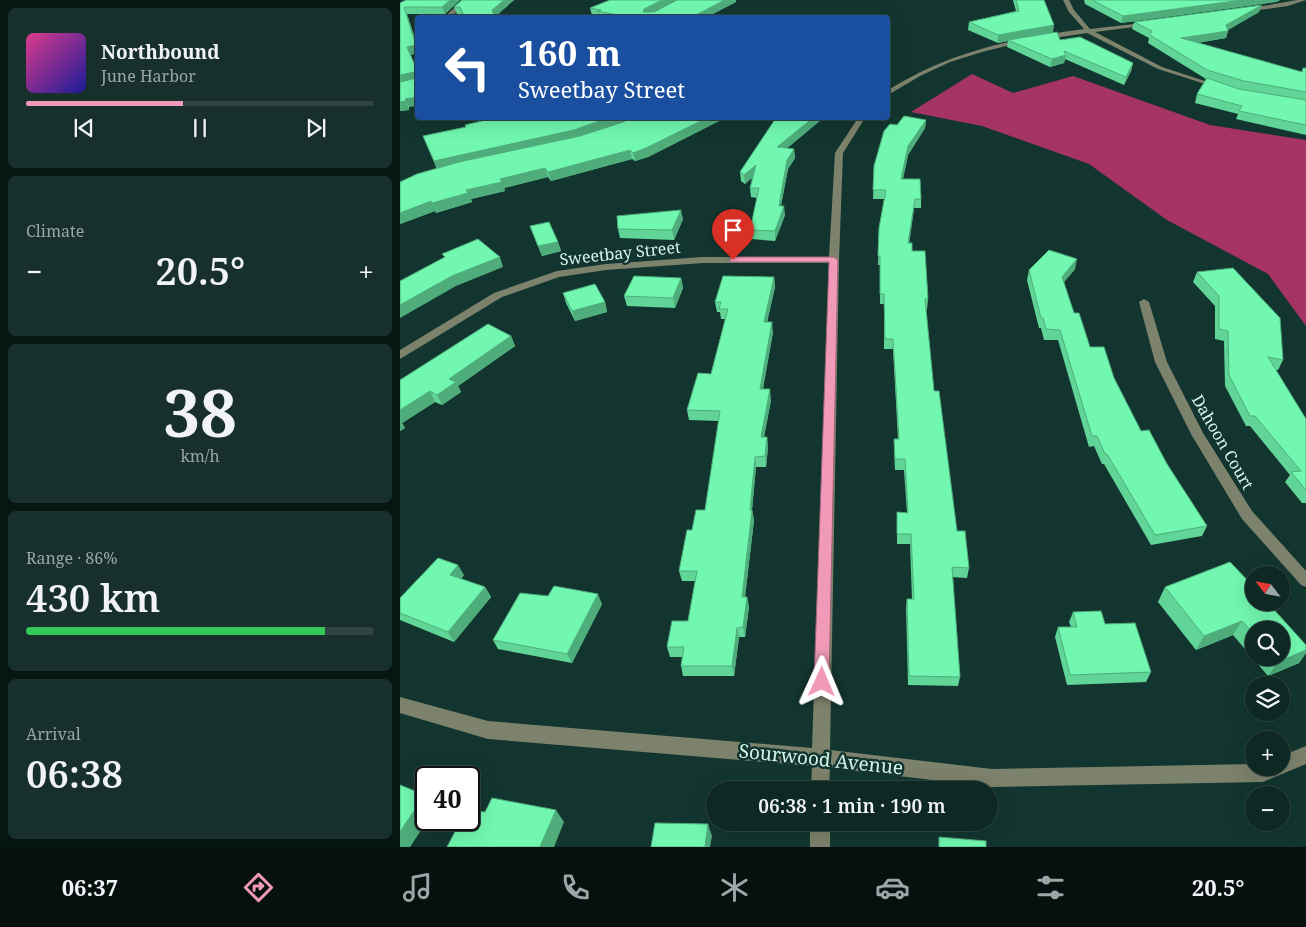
<!DOCTYPE html>
<html lang="en">
<head>
<meta charset="utf-8">
<style>
  :root { --surface:#0e2823; --page:#17302b; --text:#f1f3f6; --muted:#9ba6a6; --line:#2e4441; --accent:#f09ab7 }
  body { margin:0; font-family:"Noto Serif",serif; background:var(--page); color:var(--text); height:100vh; display:flex; flex-direction:column; font-size:19px; white-space:nowrap }
  * { box-sizing:border-box; margin:0 }
  p { font-size:16px; color:var(--muted) }
  .icon { flex:none; width:28px; height:28px; fill:none; stroke:currentColor; stroke-width:2; stroke-linecap:round; stroke-linejoin:round }
  .map { position:relative; flex:1; overflow:hidden }
  .panel { display:flex; flex-direction:column; gap:8px; padding:8px; background:#081613; width:400px }
  .panel>* { flex:none }
  .hud { position:absolute; left:15px; top:15px; width:475px; height:105px; border-radius:5px; box-shadow:0 5px 20px #0002,0 0 0 1px var(--line); background:#1a4fa0; color:#fff; overflow:hidden }
  .needle { width:32px; rotate:302deg }
  .buttons { position:absolute; left:845px; top:566px; display:grid; gap:10px }
  .buttons a { display:grid; place-items:center; width:45px; height:45px; border-radius:50%; background:var(--surface); box-shadow:0 5px 20px #0002,0 0 0 1px var(--line); font-size:25px }
  .speed { position:absolute; left:15px; top:766px; display:flex; gap:10px; font-size:25px; font-weight:700; text-align:center }
  .speed>* { display:grid; place-content:center; width:65px; height:65px; border-radius:50%; background:var(--surface); box-shadow:0 5px 20px #0002,0 0 0 1px var(--line); line-height:1 }
  .speed .limit { border:2px solid #111; border-radius:8px; background:#fff; color:#111 }
  .pin { position:absolute; display:grid; place-items:center; width:42px; height:42px; color:#fff; margin:-51px -21px; border-radius:50% 50% 50% 0; rotate:-45deg; box-shadow:0 0 5px #0007 }
  .pin .icon { rotate:45deg }
  .me { position:absolute; width:55px; margin:-28px; rotate:1deg; stroke-linejoin:round; filter:drop-shadow(0 0 4px #0008) }
  .turn { display:flex; align-items:center; gap:18px; height:105px; padding:0 20px; font-size:22px }
  .turn .icon { width:65px; height:65px; stroke-width:2.5 }
  .turn b { display:block; font-size:35px; line-height:42px }
  .big { font-size:38px; font-weight:600; line-height:1.1 }
  .panel .card { flex:1; display:flex; flex-direction:column; justify-content:center; gap:8px; min-width:0; padding:0 18px; border-radius:8px; background:var(--page) }
  .panel .dial { align-items:center; gap:0 }
  .dial b { font-size:65px; line-height:1 }
  .song { display:flex; align-items:center; gap:15px }
  .cover { width:60px; height:60px; border-radius:8px; background:linear-gradient(135deg,hsl(330 70% 55%),hsl(240 70% 35%)) }
  .played { height:5px; border-radius:2px; background:linear-gradient(90deg,var(--accent) 45%,var(--line) 45%) }
  .keys { display:flex; justify-content:space-around; direction:ltr }
  .heat { display:flex; justify-content:space-between; align-items:center; font-size:28px; direction:ltr }
  .charge { height:8px; border-radius:4px; background:linear-gradient(90deg,#34c759 86%,var(--line) 0) }
  .trip { position:absolute; left:306px; top:781px; width:292px; height:50px; border-radius:25px; background:var(--surface); box-shadow:0 5px 20px #0002,0 0 0 1px var(--line); font-weight:600; line-height:50px; text-align:center }
  .menu { display:flex; height:80px; justify-content:space-around; align-items:center; background:#06100e; color:var(--muted) }
  .menu .icon { width:35px; height:35px }
  .menu .current { color:var(--accent) }
  .menu b { font-size:22px; color:var(--text) }
  main { display:flex; flex:1; min-height:0 }
  .map>svg:first-child { display:block }
  .forest { fill:#a53364 }
  .lines { fill:none; stroke-linecap:round; stroke-linejoin:round }
  .minor { fill:#7d826c; fill-rule:evenodd }
  .wall { fill:#61d497; fill-rule:evenodd }
  .shaded-wall { fill:#4fad7b }
  .building { fill:#71f7b0; stroke:#4fad7b }
  .route { fill:#f09ab7; stroke:#9c6477 }
  .labels { text-anchor:middle; dominant-baseline:central; stroke-width:5; stroke-linejoin:round; paint-order:stroke }
  .street-label { font-size:16px; fill:#d4f5ec; stroke:#12362f }
  .near-street-label { font-size:19px; fill:#d4f5ec; stroke:#12362f }
</style>
</head>
<body>
<main>
<section class="panel">
<div class="card">
<div class="song"><i class="cover"></i><div><b>Northbound</b><p>June Harbor</p></div></div>
<div class="played"></div>
<div class="keys"><svg class="icon" aria-label="previous" viewBox="0 0 24 24"><path d="M18 5L8 12l10 7zM5 5v14"/></svg><svg class="icon" aria-label="pause" viewBox="0 0 24 24"><path d="M8 5v14M16 5v14"/></svg><svg class="icon" aria-label="next" viewBox="0 0 24 24"><path d="M6 5l10 7-10 7zM19 5v14"/></svg></div>
</div>
<div class="card"><p>Climate</p>
<div class="heat"><a>−</a><b class="big">20.5°</b><a>+</a></div>
</div>
<div class="card dial"><b>38</b><p>km/h</p></div>
<div class="card"><p>Range · 86%</p><b class="big">430 km</b><div class="charge"></div></div>
<div class="card"><p>Arrival</p><b class="big">06:38</b></div>
</section>
<div class="map">
<svg width="906" height="847" viewBox="0 0 906 847">
  <rect width="100%" height="100%" fill="#12362f"/>
  <!-- forest -->
  <path class="forest" d="M572,74l41,19 60,-17 137,49 96,15v186l-38,-52 -101,-54 -78,-56 -107,-38 -71,-14z"/>
  <g class="lines">
    <!-- minor -->
    <path class="minor" d="M63,0h6l-19,18h-7z
      M663,0h6l5,10 16,19 62,-7 -2,3 -55,7 67,35 61,20 -5,1 -60,-19 -71,-36 -73,11 -32,8 -32,10 -30,14 -32,19v-5c63,-39 123,-51 196,-61l-15,-17z
      M897,0h9l-18,6 -44,6 -3,-2z
      M458,118h7l-22,35 -4,107 -9,490 162,19 262,-5v4h27v-12l25,-10v18l-43,18 -271,5 -162,-19 -1,22h-18l1,-24 -324,-27 -88,-26v-16l88,24 324,27 17,-485h-126l-97,7 -47,7 -57,20 -102,62v-9l94,-57 63,-22 49,-7 97,-7h126l6,-104z
      M744,299l5,3 18,60 36,71 49,78 54,60v16l-5,-2 -59,-66 -51,-85 -36,-72 -16,-60z
      M410,822h20v25h-20z"/>
  </g>
  <!-- wall -->
  <path class="wall" d="M6,0h54l-15,14h-38l11,34v5l-8,2 -1,52v3l-9,1v-108z
    M62,0h52l-19,17v1h-31l-2,-4h-5l-3,-7z
    M210,0h66l-23,12 83,-10 -31,16h-107v-2l-6,-1 -2,-7z
    M613,0h31l9,33 7,7 73,23 -2,8 -7,14 -59,-26 -1,4 -14,4 -43,-20 1,-6 -10,2 -30,-13 1,-8 47,-11z
    M684,0h196l-4,2 -155,21 -36,-19z
    M859,12l-31,18v1l-2,7 -29,5 105,29 4,-4v67l-70,-16 2,-5 -43,-11 2,-9 9,-15 -58,-36 1,-5 -17,-9 2,-7z
    M95,118h230l-77,39 -13,4 -3,-2 -81,22 -3,-4 -44,11 1,3 -34,8 1,3 -36,11 -1,-2 -35,13v-42l37,-13 -14,-33 43,-9zM231,118l-8,4 -25,8z
    M376,118h46v1l-35,29 7,1 1,9 -7,11 -7,37 4,9 -10,26 -24,-2 -1,-9 7,-32 -6,-1 -1,-9 3,-11 -8,7 -4,-3 -1,-9z
    M526,120l-1,8 -17,27 -5,24 18,20v9h-7l-5,35 19,56 -1,10h-1l8,82 23,140 12,37 -2,10 -15,-1 8,100 -2,9 -50,-1 -2,-77 1,-9h5l-2,-55h-13v-32l10,1 -3,-43h-9l-1,-21v-10h4l-5,-90h-9v-45h-4v-39h-2l1,-37 5,-29h-11l1,-33 23,-41z
    M283,219l-9,21 -54,-2 -2,-9z
    M130,226l28,16 3,9 -19,5z
    M675,269l-11,13 10,31 16,34 24,31 27,53 26,33 40,62 -5,10 -51,9 -47,-81h-2l-8,-18 -5,1 -31,-107h-14l-3,-12h-2l-12,-48 2,-10z
    M797,272l86,88 -5,10h-3l31,49v84h-4l-17,-21 5,-7 -40,-49h-4l-21,-40 -1,-45 -9,-2v-33l-22,-24z
    M374,277l1,10 -8,35 6,10 -10,57 8,11 -7,37h3l1,10 -2,20h-10l-4,43 2,10 -9,77h2l2,10 -4,30h-6l-5,39h-51l-2,-10 1,-9h-12l-3,-10 21,-26 7,-40h-13l-3,-10 13,-41 13,-20 14,-89 -30,-1 -2,-10 24,-36 14,-55h-4l-1,-7h-3l-2,-10z
    M281,278l2,10 -8,20 -48,-2 -3,-10z
    M163,293l42,9 2,10 -32,9 -9,-18z
    M111,336l4,10 -57,40 3,6 -19,13 -7,-3 -33,21 3,5 -5,3v-51z
    M64,575l-3,4 24,8 6,10 -37,45 -54,-22v-22z
    M765,587l141,58v8l-7,10 -31,13 -35,-41 -37,15 -38,-48zM854,630l27,28h-27z
    M202,604l-30,59 -74,-14 -5,-9z
    M673,612l32,12 46,48 -5,10 -79,3 -12,-48 3,-10h13l-2,-5z"/>
  <!-- shaded-wall -->
  <path class="shaded-wall" d="M50,0h10l-15,14 -3,-7z
    M104,0h10l-20,17 -2,-7z
    M262,0h14l-31,16 -2,-4 1,-3z
    M325,0h11v2l-31,16h-15z
    M842,0h38l-4,2 -155,21 2,-7z
    M862,5l-3,7 -34,19h3l-2,7 -47,8 2,-8 45,-13z
    M7,14l11,34v5l-8,2 -3,-8z
    M654,25l-1,8 -45,7v1l-10,2v-8z
    M666,55l-2,8 -14,4 2,-8z
    M733,63l-2,8 -7,14 2,-8z
    M15,72l3,8 -18,4v-9z
    M18,97v9l-9,1 -4,-8z
    M6,101l3,9 -9,1v-9z
    M208,118h25l-57,20 -139,32 -3,-9z
    M307,118h18l-77,39 -13,4 -2,-8z
    M413,118h9v1l-44,37 -1,-9z
    M526,120l-1,8 -17,27 -7,33v-9l7,-33z
    M394,149l1,9 -7,11 -9,46v-9l8,-46z
    M230,150l2,9 -81,22 -3,-9z
    M356,165l1,9 -12,10 -1,-9z
    M145,168l3,9 -44,11 1,3 -34,8 1,3 -36,11 -4,-10 68,-24z
    M515,199l-1,9 -6,45v-10z
    M31,201l4,10 -35,13v-11z
    M384,206l1,9 -10,26v-10z
    M281,210l2,9 -9,21 -2,-10z
    M158,242l3,9 -19,5 -4,-10z
    M100,257l3,10 -47,19 -56,32v-13l52,-29z
    M677,259l-2,10 -15,18 2,-10z
    M374,277l1,10 -10,45 -1,-10z
    M281,278l2,10 -8,20 -2,-10z
    M205,302l2,10 -32,9 -3,-10z
    M372,322l1,10 -12,67 -1,-10z
    M111,336l4,10 -57,40 3,6 -19,13 -5,-10 12,-16z
    M370,389l1,11 -9,48 -1,-11z
    M30,391l5,11 -33,21 3,5 -5,3v-21z
    M367,437l1,10 -2,20 -1,-11z
    M355,457l1,10 -5,53 -1,-10z
    M352,510l2,10 -10,86 -2,-9z
    M58,565l6,10 -8,10 -6,-10z
    M85,587l6,10 -37,45 -6,-10z
    M198,594l4,10 -30,59 -5,-9z
    M347,597l2,10 -4,30 -2,-10z
    M842,621l-9,14 -37,15 8,-14z
    M337,628l2,9 -5,39 -2,-10z
    M906,650v3l-7,10 -31,13 10,-14z
    M25,795l1,1v24h2l-18,27h-10v-15z
    M156,810l8,12 -10,25h-14z
    M308,824l4,12 -2,11h-5z"/>
  <!-- building -->
  <path class="building" d="M6,0h44l-8,7h-38l12,38 -9,2 11,25v25l-13,2 1,2 -6,1v-20l17,-4 -2,-6 -15,3v-72z
    M62,0h42l-12,10 3,8h-30l-5,-11h-6z
    M210,0h52l-18,9 -1,3h11l23,-12h48l-35,18h-58l-35,-7 4,-1 -11,-2z
    M616,0h28l10,25 -56,10 -29,-13 50,-11z
    M692,0h150l-119,16z
    M862,5l-36,20 2,6 -47,7 121,34 1,-4h3v24l-62,-11 -37,-11 -57,-35 2,-4 -18,-9z
    M657,32l3,8 20,-3 53,26 -7,14 -62,-26 2,4 -14,4 -44,-19z
    M807,78l32,11 67,11v25l-67,-14 3,-5 -45,-12z
    M504,116l22,4 -18,26 -7,33h19l1,20h-6l-7,44h4v8h13l3,48h-3l9,92h5l18,140h8l4,37 -17,-1 8,110 -51,-1 -2,-77h7l-3,-65h-14v-22l11,1 -3,-54h-10l-1,-20h5l-6,-100h-8l-1,-45h-4v-38h-2l1,-28 7,-38h-13l1,-24 10,-35 6,-7 7,1z
    M95,118h113l-34,12 -140,31 -11,-25 43,-9 -1,-2z
    M232,118h75l-61,30 -13,5 -3,-3 -82,22 -3,-4 -45,11 2,3 -36,8 2,3 -36,10 -1,-2 -31,12v-31l17,-8 42,-12 121,-26 43,-14z
    M376,118h37l-36,29 17,2 -7,11 -8,46h5l-9,25 -25,-1 9,-42h-9l6,-23 -12,10 -4,-3z
    M281,210l-9,20 -54,-1 -1,-13z
    M149,222l9,20 -20,4 -8,-20z
    M78,239l22,18 -48,19 -52,29v-24l45,-24 -3,-3z
    M649,250l28,9 -15,18 12,36h5l11,34h14l10,31 27,53 8,-1 18,34 40,62 -52,9 -48,-81h-2l-8,-18h-5l-32,-106 -14,-1 -3,-11h-2l-12,-48z
    M833,268l47,50 3,42 -15,-3 38,62v71l-15,-18 10,-1 -46,-55h-5l-21,-41 -1,-44 -9,-2v-33l-22,-24z
    M234,276l47,2 -8,20 -49,-2z
    M323,276l51,1 -10,45h8l-12,67h10l-9,48h6l-2,19 -10,1 -5,53h2l-10,87h5l-4,30 -6,1 -5,38h-51l3,-19h-17l5,-26h16l9,-50h-18l8,-41h5l4,-20h9l15,-99 -33,-1 11,-37 13,1 17,-65h-9l2,-7h-6z
    M195,284l10,18 -33,9 -9,-18z
    M88,324l23,12 -62,43 7,3 -19,13 -7,-4 -30,19v-30z
    M38,558l20,7 -8,10 35,12 -37,45 -48,-19v-15z
    M830,562l24,25v15h13l39,43v5l-28,12 -4,-4h7v-28h-27v4l-12,-13 -38,15 -39,-49z
    M154,586l44,8 -31,60 -74,-14 27,-47 28,3z
    M701,611l4,13 30,-1 16,49 -81,3 -12,-48h19l-4,-15z
    M0,785l25,10 -25,37z
    M92,798l64,12 -16,37h-93l14,-27h8v-10l16,2z
    M255,823l53,1 -3,23h-54z
    M539,837l47,4v6h-47z"/>
  <!-- route -->
  <path class="route" d="M333,257h101l4,3 -9,422 -2,5 -5,2 -6,-2 -2,-5 15,-420h-99v-4z"/>
  <g class="labels">
    <!-- street labels -->
    <g class="street-label">
      <text transform="translate(220 253) rotate(-6)">Sweetbay Street</text>
      <text transform="translate(823 442) rotate(60)">Dahoon Court</text>
    </g>
    <!-- near-street labels -->
    <g class="near-street-label">
      <text transform="translate(421 759) rotate(6)">Sourwood Avenue</text>
    </g>
  </g>
</svg>
<div class="buttons">
<a><svg class="needle" viewBox="-14 -14 28 28"><path d="M0-13l5 13h-10z" fill="#e53935"/><path d="M0 13l5-13h-10z" fill="#9ba6a6"/></svg></a>
<a><svg class="icon" aria-label="search" viewBox="0 0 24 24"><circle cx="10" cy="10" r="6"/><path d="M15 15l6 6"/></svg></a>
<a><svg class="icon" aria-label="layers" viewBox="0 0 24 24"><path d="M12 4l9 5-9 5-9-5zM3 14l9 5 9-5"/></svg></a>
<a>+</a>
<a>−</a>
</div>
<div class="speed"><div class="limit">40</div></div>
<div class="pin" style="left:333px;top:260px;background:#d93025"><svg class="icon" aria-label="arrive" viewBox="0 0 24 24"><path d="M6 21V4h12l-3 4 3 4H6"/></svg></div>
<svg class="me" style="left:422px;top:682px" viewBox="-20 -20 40 40"><path d="M0-17L14 15 0 8-14 15z" fill="#f09ab7" stroke="#fff" stroke-width="4"/></svg>
<div class="trip">06:38 · 1 min · 190 m</div>
<div class="hud">
<div class="turn"><svg class="icon" aria-label="left" viewBox="0 0 24 24"><path d="M17 20v-9H6M10 6l-5 5 5 5"/></svg><div><b>160 m</b>Sweetbay Street</div></div>
</div>
</div>
</main>
<nav class="menu">
<b>06:37</b>
<svg class="icon current" aria-label="directions" viewBox="0 0 24 24"><path d="M12 3l9 9-9 9-9-9zM9 14v-3h6M13 9l2 2-2 2"/></svg>
<svg class="icon" aria-label="music" viewBox="0 0 24 24"><path d="M9 18V5l10-2v13"/><circle cx="6" cy="18" r="3"/><circle cx="16" cy="16" r="3"/></svg>
<svg class="icon" aria-label="phone" viewBox="0 0 24 24"><path d="M5 4h4l2 5-3 2q2 4 5 5l2-3 5 2v4C11 20 4 13 5 4z"/></svg>
<svg class="icon" aria-label="climate" viewBox="0 0 24 24"><path d="M12 3v18M4 7l16 10M4 17L20 7"/></svg>
<svg class="icon" aria-label="car" viewBox="0 0 24 24"><path d="M5 17H2v-5l4-1 3-4h7l3 4 3 1v5h-3M9 17h6M6 11h13"/><circle cx="7" cy="17" r="2"/><circle cx="17" cy="17" r="2"/></svg>
<svg class="icon" aria-label="filters" viewBox="0 0 24 24"><path d="M4 7h16M4 17h16"/><circle cx="9" cy="7" r="2"/><circle cx="15" cy="17" r="2"/></svg>
<b>20.5°</b>
</nav>
</body>
</html>
